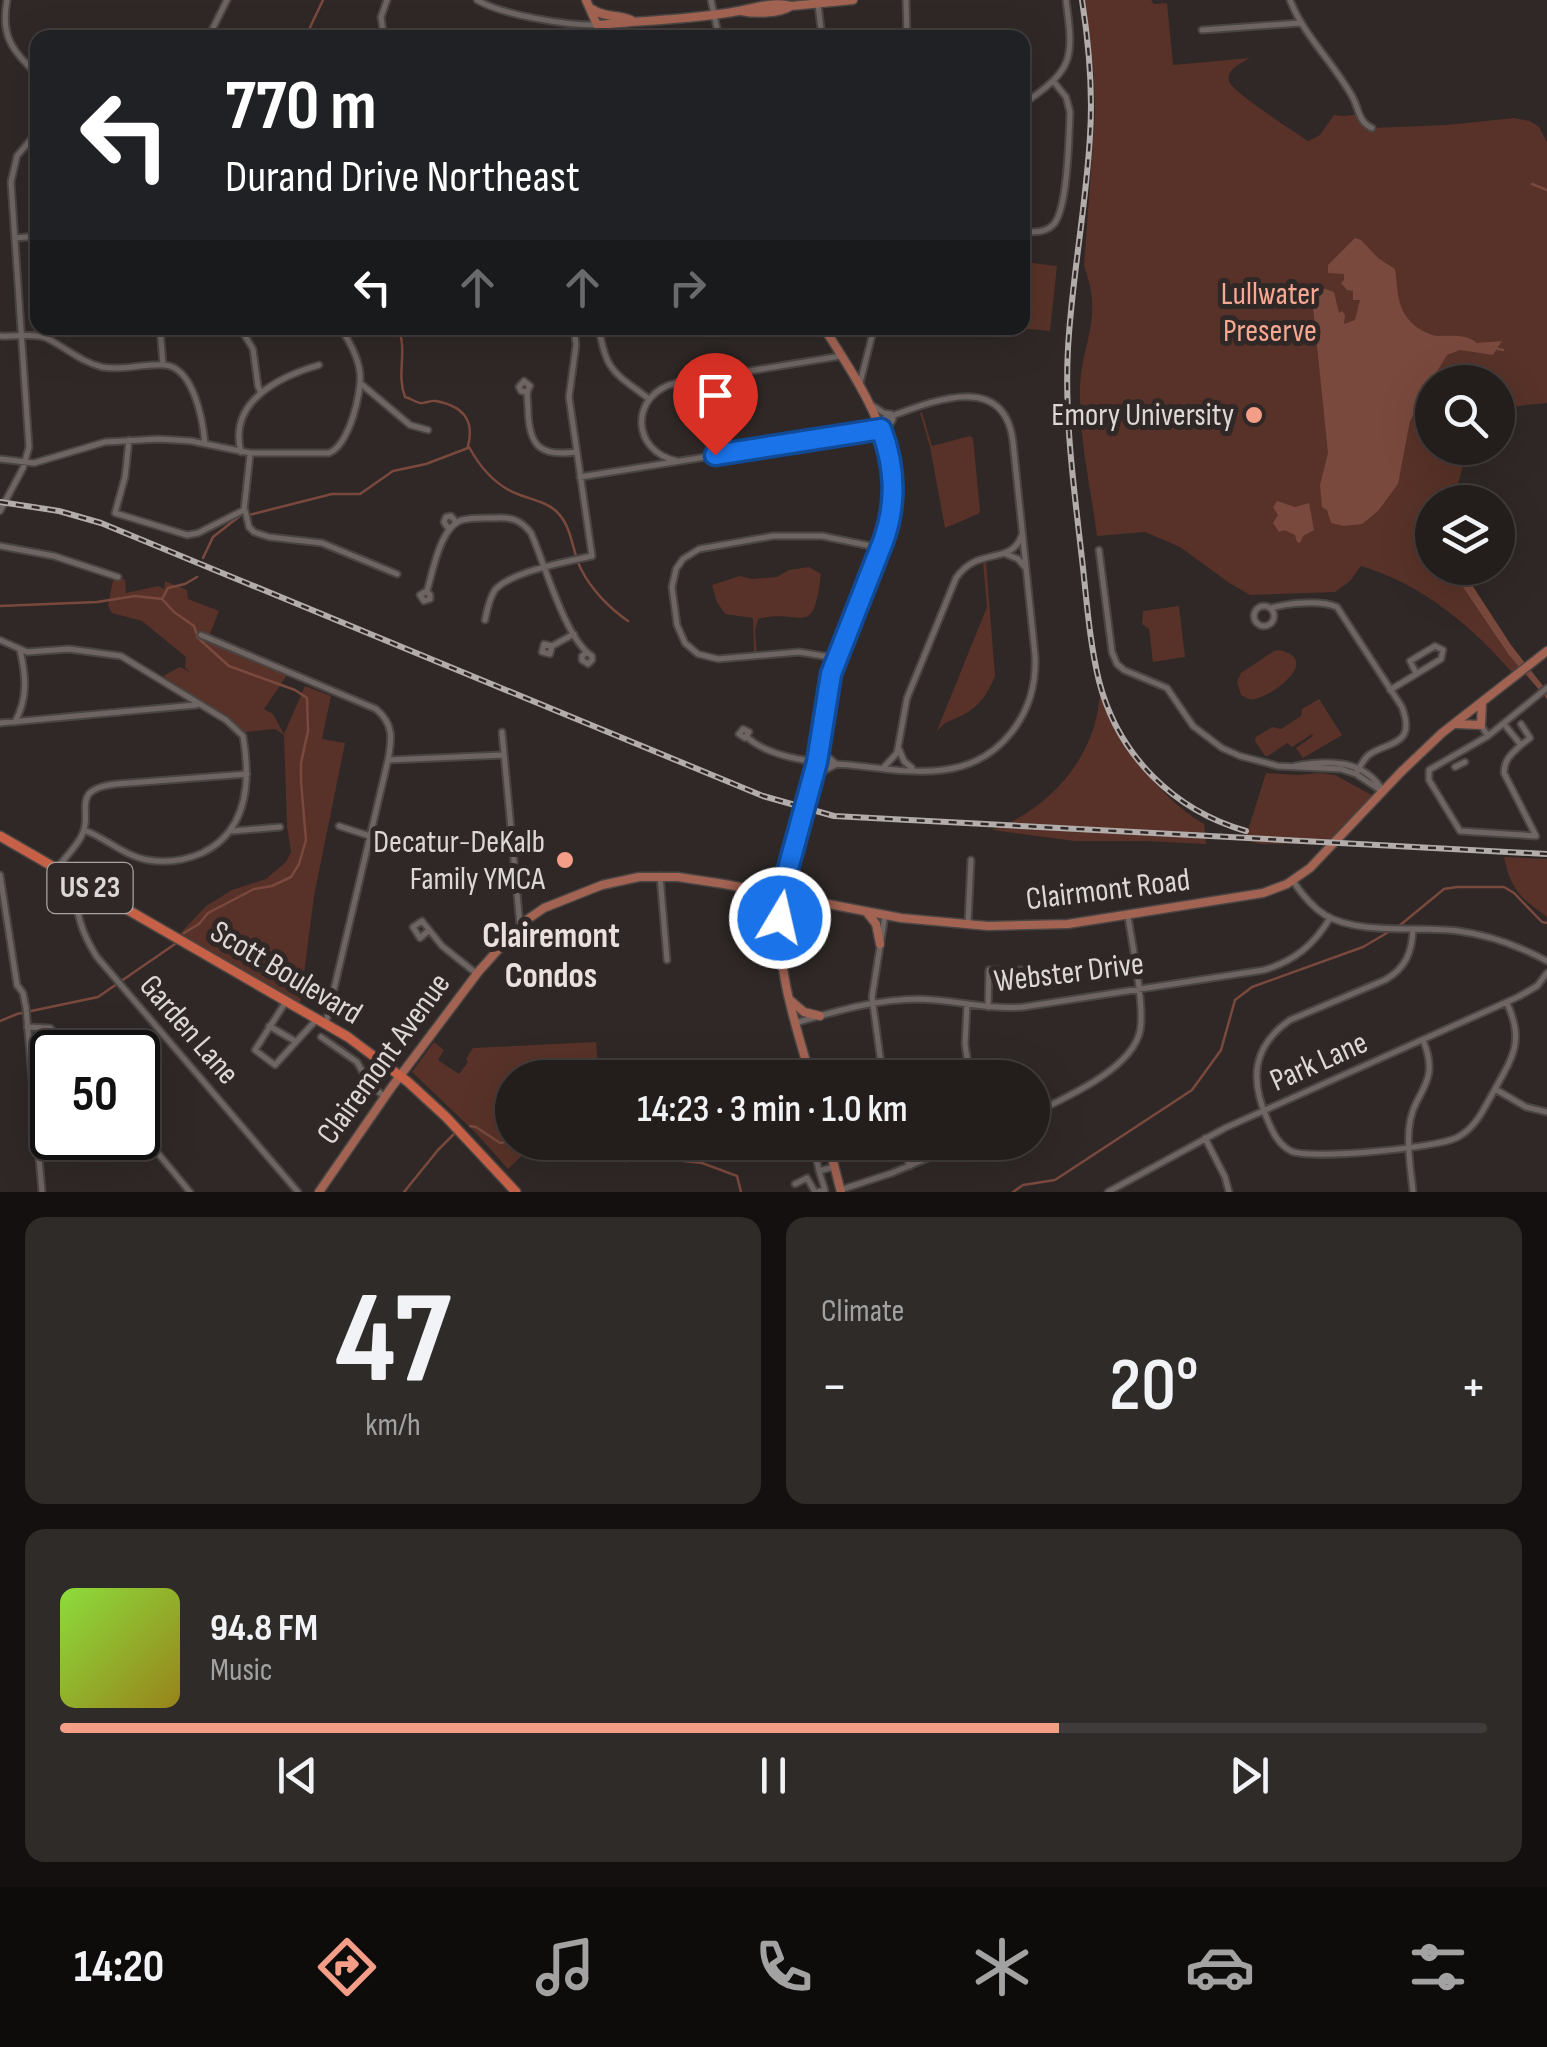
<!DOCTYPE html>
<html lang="en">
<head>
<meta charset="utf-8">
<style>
  :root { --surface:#231e1c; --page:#2f2b29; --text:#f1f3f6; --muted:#a3a2a3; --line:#403c3b; --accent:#f49e88 }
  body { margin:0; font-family:"Sofia Sans Condensed",sans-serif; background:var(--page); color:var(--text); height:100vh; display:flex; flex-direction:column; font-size:38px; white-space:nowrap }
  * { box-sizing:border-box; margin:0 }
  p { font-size:32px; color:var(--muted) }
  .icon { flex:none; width:55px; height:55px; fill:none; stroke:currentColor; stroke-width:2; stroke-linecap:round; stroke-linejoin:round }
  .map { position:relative; height:1192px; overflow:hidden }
  .sheet { display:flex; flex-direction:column; gap:25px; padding:25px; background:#13100f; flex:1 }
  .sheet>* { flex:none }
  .guide { position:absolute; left:30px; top:30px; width:1000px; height:305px; border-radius:20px; box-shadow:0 10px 40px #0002,0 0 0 2px var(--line); background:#202124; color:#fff; overflow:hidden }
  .tools { position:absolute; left:1415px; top:365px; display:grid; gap:20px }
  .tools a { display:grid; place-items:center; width:100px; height:100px; border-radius:50%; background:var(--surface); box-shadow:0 10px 40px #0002,0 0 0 2px var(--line); font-size:50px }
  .speed { position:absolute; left:30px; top:1030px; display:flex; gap:20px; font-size:50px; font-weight:700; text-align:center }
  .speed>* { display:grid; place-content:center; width:130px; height:130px; border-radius:50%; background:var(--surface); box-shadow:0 10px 40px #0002,0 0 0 2px var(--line); line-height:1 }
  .speed .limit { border:5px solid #111; border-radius:15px; background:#fff; color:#111 }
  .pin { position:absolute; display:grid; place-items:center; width:85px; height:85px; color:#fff; margin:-102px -42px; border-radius:50% 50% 50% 0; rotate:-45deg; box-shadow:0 0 10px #0007 }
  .pin .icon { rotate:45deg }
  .me { position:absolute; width:110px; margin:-55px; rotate:9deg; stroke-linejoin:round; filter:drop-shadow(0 0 8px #0008) }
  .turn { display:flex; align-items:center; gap:35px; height:210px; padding:0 30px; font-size:45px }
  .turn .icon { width:130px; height:130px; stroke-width:2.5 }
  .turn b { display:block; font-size:70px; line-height:85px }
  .lanes { display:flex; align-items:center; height:95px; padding:0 30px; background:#0003; justify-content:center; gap:50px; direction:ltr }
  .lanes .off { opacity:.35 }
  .big { font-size:75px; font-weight:600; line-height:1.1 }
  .sheet .tile { flex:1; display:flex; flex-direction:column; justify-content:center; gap:15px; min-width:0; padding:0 35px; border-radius:20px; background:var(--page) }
  .sheet .dial { align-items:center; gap:0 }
  .dial b { font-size:130px; line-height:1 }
  .song { display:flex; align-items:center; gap:30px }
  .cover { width:120px; height:120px; border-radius:15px; background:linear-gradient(135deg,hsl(90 70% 55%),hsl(50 70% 35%)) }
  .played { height:10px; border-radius:5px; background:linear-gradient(90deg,var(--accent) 70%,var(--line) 70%) }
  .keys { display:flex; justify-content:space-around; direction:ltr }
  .heat { display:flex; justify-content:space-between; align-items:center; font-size:55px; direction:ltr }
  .sheet .tiles { flex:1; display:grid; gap:25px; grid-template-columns:1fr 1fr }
  .tile:last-child { grid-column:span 2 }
  .trip { position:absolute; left:495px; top:1060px; width:555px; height:100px; border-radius:50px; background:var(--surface); box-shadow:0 10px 40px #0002,0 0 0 2px var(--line); font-weight:600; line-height:100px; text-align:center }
  .dock { display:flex; height:160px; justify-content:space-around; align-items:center; background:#0e0c0b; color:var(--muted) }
  .dock .icon { width:70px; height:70px }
  .dock .selected { color:var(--accent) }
  .dock b { font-size:45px; color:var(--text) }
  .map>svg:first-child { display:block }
  .green { fill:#583228 }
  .water { fill:#7a493d }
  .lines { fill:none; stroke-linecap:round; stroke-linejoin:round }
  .stream { stroke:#7a493d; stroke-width:2.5 }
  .minor-casing { stroke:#4a4543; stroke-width:9 }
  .major-casing { stroke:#4a4543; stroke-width:11 }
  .highway-casing { stroke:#4a4543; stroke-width:12 }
  .minor { stroke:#6e6563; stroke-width:5 }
  .major { stroke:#a36352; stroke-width:8 }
  .highway { stroke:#c66147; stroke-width:9 }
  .rail-casing { stroke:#b2acab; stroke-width:6 }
  .rail { stroke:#2f2826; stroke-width:2.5; stroke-dasharray:8; stroke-linecap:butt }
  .major-bridge-casing { stroke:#4a4543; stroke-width:11; stroke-linecap:butt }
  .major-bridge { stroke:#a36352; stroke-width:8 }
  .route-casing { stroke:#114b97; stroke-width:25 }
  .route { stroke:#1a73e8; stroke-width:18 }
  .poi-dot { fill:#f49e88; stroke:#2f2826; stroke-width:4 }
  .labels { text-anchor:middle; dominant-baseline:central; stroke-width:10; stroke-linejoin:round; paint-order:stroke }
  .shield { fill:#2f2826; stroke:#a9a3a2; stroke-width:2.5 }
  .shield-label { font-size:30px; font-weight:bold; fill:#ddd8d7 }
  .park-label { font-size:32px; fill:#f7a792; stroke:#2f2826 }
  .poi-label { font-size:32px; fill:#ddd8d7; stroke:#2f2826; text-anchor:end }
  .street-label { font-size:32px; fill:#ddd8d7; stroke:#2f2826 }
  .neighbourhood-label { font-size:35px; font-weight:bold; fill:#eae0dd; stroke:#2f2826 }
</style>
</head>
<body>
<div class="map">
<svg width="1547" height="1192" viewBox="0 0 1547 1192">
  <rect width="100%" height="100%" fill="#2f2826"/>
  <!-- green -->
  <path class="green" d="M1085,0h66l3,4 13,-1 6,62 77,-7c-8,5 -24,11 -21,23 3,11 66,51 79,60l12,-6 14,-20 9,1 17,-2 12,14 75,-3 67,-7 16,3 9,6 8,15v261l-49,5v-26h-66v66h36l-15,54h-21v66h24l70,100 -11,8c-41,-48 -92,-92 -154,-110l-11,15 -15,11 -85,3 -22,-13 -48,-35 -35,-15 -48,4c-6,-47 -17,-92 -17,-140 -1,-51 25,-75 4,-130l11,-151 -1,-38z
    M1025,262l32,4 -7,65 -32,-3h4z
    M922,412l10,34 38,-10 3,2 7,73 -2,3 -33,14 -15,-81 -10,-34z
    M986,561l9,115c-7,17 -15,30 -32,39 -12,6 -19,6 -27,18l51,-126 -4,-45z
    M809,567l12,7c-8,68 -18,33 -63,45l-3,12 2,24h-3l-1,-37 -28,-4 -8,-12 -5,-17 28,-9 12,3 25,-2 12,-7z
    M125,579l1,14 32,-7 6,3 1,-8 22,9 1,9 31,12 -11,28 81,33 -25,37 9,5 11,20 21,-48 26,10 -9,43 23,4 -31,153 -14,109 -125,-66 31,-33 26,-16 34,-11 20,-17 5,-10 -4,-26 -3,-91 -9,-6 -30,3 -12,-11 -32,-18 -38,-27 17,-9 10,5 -5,-5 1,-10 -44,-36 -30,-8 -4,-7 5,-26z
    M1179,606l6,51 -32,5 -4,-33 -7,-5 1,-13z
    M1279,650c42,9 -3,43 -21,48 -8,3 -10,1 -17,-3l-4,-13 4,-9 33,-22z
    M1101,691c20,52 54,104 103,133l2,20 -60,-3h-71l-83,-11c48,-17 89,-57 103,-107 3,-10 4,-22 6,-32z
    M1319,699l23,36 -39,23 -7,-10 17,-12 -1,-2 -20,13 -5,-4 -19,13h-3l-10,-15 1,-4 16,-10 9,2 20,-13 1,-7z
    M1266,773l32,2 22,-2 15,2 42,23 -42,45 -74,1 -16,-4z
    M1504,857l43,2v58c-27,-20 -36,-27 -43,-60z
    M434,1042l10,8 -6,10 21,14 9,-12 -2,-3 7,-11 123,-6 3,35 -87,1v64l23,1 -27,26 -32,-36 -64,-61z"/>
  <!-- water -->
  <path class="water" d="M1355,238l6,2 17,18 17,11c2,12 2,29 7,40 6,14 22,26 37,27 14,0 27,-2 38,7l25,-2 -9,14 -33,-5 -13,5 -26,43 -11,23 -12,63 -20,27 -16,13 -18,2 -13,-3 -4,-13 -5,-3 -2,-22 8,-32 -16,-156 7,-10 15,5 5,21 3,-2 3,4 -1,9 11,-4 5,-20h-7v-9l-6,-1 -6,-7 3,-3v-6l-16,-1v-8z
    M1277,501l18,6 14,-4 5,27 -11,6 -3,7 -3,-1 -2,-7 -11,-5 -5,2 -6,-9 5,-8 -5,-8z
    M1450,568h11l50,77 36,46v8l-38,-44z"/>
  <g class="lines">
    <!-- stream -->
    <path class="stream" d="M305,38l18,-38
      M1532,184l15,6
      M398,328c10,22 -2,46 7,69 5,1 10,5 15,6 5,1 10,-3 16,-2 26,5 39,18 32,45
      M1498,349l5,1
      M469,447c12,22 28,40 51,48 13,5 26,7 36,16 17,16 15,38 25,58 10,20 28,39 47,52
      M249,515l83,-21h28l33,-23 33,-7 42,-16
      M203,558l10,-21 28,-22
      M162,599l12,13 20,14 4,12 31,28 66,24 12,8 1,33 -7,32v18l5,59 -7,24 -8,13 -19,9 -18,3 -46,24 -9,11 -15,9
      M0,606l97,-4 38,-6 27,3 6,-11 17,-4 12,-7
      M1399,926l45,-37 13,-2h47l10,6 28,29 5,1
      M0,1021l17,-7 81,-17 77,-53
      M470,1126l6,1 24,16 12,-2
      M552,1142l21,5 24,12 29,2 19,-4 57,6 35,13 4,16
      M404,1192l34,-42 17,-17
      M1013,1192l10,-7 32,-5 137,-90 29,-40 14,-50 17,-13 111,-40 29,-17"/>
    <defs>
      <path id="minor" d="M7,0c-7,38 6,50 31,76
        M477,0c25,15 88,25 118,25
        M711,0l8,38
        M906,0l1,38
        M1290,0c14,36 43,62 62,96 7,12 6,26 20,32
        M818,4l4,34
        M1202,30l98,-7
        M208,38l19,-38
        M384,38l-3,-21 6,-17
        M1022,105c52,-36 52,-45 44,-105
        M1022,231c12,2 23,2 31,-6 15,-14 16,-91 17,-113l-4,-15 -12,-15
        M15,238l23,-2
        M160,328l3,36
        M240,328l13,21 5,37 3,7
        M599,328c7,44 15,44 50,71
        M0,336c14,1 35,-3 46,2 19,9 35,24 56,29 21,4 42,-4 63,-2 29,3 38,56 40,79
        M43,336l13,-8
        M360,383l50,42 18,5
        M860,383l14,-55
        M526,392l-5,-1 -2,-4 5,-6 6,5c-5,8 -2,13 -2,24 1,36 12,47 48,42
        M870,404l14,9 7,1
        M129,440l-4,37 -10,36 72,22 11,-2 46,-23 6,-55
        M887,441v-12l6,-10
        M241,452c-13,-50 37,-75 78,-87
        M0,459l34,4 71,-21 54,-3 32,2 59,12h79c20,-8 33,-60 31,-80 -2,-17 -11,-31 -19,-45
        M677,461c-47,-10 -47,-67 -1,-78l165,-27
        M580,477l301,-48
        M245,510l4,17 5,5 15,5 53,6 75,31
        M0,511l23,-43 6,-21 -18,-265 6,-26 21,-25
        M448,528l-4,-6 2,-5 5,-1 5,6
        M0,546l54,10 64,21
        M1099,550l13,102 5,12 7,6 43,18 26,38 29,22 18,8 38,10 63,3 15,5 27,18
        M1006,554l12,5 6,7
        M427,591l-7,4 4,6 6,-2v-4l-3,-4c6,-20 13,-64 35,-71 11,-3 23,-2 33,-2 17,-1 26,2 36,15 14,31 34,106 61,123v4l-4,4 -6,-4v-4l4,-3
        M1254 616a10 10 0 1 1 20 0a10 10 0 1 1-20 0Z
        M1271,608c17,-5 49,-8 66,-1l65,100c14,38 -11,34 -32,47 -7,5 -10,13 -14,20
        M485,620c2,-10 4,-21 10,-30 15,-18 74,-29 97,-34l-23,-159 7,-52 -2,-17
        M201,635l175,74c18,15 16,30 12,51l-62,263
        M0,640l27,12 42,-3 52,7 105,64 17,16c8,46 5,95 -41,117 -16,7 -36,10 -54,7 -24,-4 -42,-22 -64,-30
        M552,646l-2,8 -8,-2 2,-8 8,2 22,-12
        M836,658l-37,-6 -81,7 -20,-5 -13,-11 -8,-18 -5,-38 4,-18 7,-10 16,-10 74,-13h49l59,12
        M1390,690l51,-31 2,-9 -8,-4 -25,15 6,12
        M15,722c13,-24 11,-46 5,-72
        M0,723l196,-18
        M1521,724l9,14 -9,7
        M1481,725l7,11 -59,34v10l31,51 76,5 -32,-63c0,-13 7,-19 17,-28l-17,-21
        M743,729l6,3 -4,6 -6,-4z
        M502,732l18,194
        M1488,736l59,-48
        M747,737c23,22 73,26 103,28 30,3 63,9 93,5 59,-7 95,-58 92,-115l-22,-213c-9,-76 -89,-37 -135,-21
        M821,744l5,11 9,8
        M899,749l5,12 8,7
        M388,760l115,-5
        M1295,766c33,-6 69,-7 88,25
        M884,767l13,-14 10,-55 49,-120c23,-33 54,-11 66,-43
        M1455,767l10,-5
        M813,782l12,-12 10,-5
        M339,826l58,19 113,-6
        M233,831l47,-4
        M56,869c8,-10 19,-21 25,-32 14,-25 -14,-47 35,-53l131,-10
        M0,875l17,110 6,8 3,15 16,184
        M660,876l7,84
        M1293,881c8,12 19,26 32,34 33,20 94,11 133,16 32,4 61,15 89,30
        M80,884c-9,23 4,53 17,73l201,235
        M968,923l3,-63
        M1413,929c-1,23 -7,39 -28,51l-95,40c-39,27 -40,61 -22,101 5,12 11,24 23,30 18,9 149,-3 167,-14 19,-10 27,-31 37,-48 19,-34 29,-49 12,-86
        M428,931l-8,7 -7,-11 9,-6 20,25 35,28
        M285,1003l-30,47 20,15 42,-46
        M967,1005l-2,39 5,34
        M988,1007l1,-37h36
        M795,1023c41,-12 82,-24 125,-24 35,1 68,11 103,8l241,-37c30,-9 50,-25 66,-52
        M269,1026l26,15
        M27,1027l23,1 21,24
        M321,1037l36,25 13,23 15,12
        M883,1078l-11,-81 13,-82
        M1495,1089l31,18 21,5
        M1032,1114c33,-16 100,-45 108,-83 5,-25 -8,-87 -12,-115
        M138,1129l52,63
        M1205,1138l20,39 4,15
        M900,1142l10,24
        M816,1157l3,14
        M795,1184l12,-6 8,14
        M840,1190l52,-17 74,-31
        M817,1192l8,-2 -6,-19 15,-4
        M1108,1192l117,-64 293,-131 19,-11 10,-13
        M1413,1192c-2,-20 -6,-42 -4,-63 3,-39 33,-43 14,-89"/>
      <path id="major" d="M586,0l11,25c47,-5 95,-5 141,-14 17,-3 36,-10 53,-5l62,-6
        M592,9c13,9 26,5 39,11
        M741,11c15,3 37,3 50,-5
        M1457,724l24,1 1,-22
        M809,797l24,-130 51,-128c27,-82 -18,-145 -60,-211
        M802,821c-8,26 -20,55 -22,82 -5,60 14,118 31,175
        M868,914l8,10 4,20
        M790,1000l14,12 16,4
        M828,1142l13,50
        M319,1192l72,-104 88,-117 27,-30 22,-22 16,-11 58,-23 37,-8h39l46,7 177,34 87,8 80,-2 195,-31 24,-9 23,-16 91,-96 41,-39 105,-82"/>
      <path id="highway" d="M0,836l348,201 60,45 38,35 70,75"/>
    </defs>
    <!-- minor casing -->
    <use href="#minor" class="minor-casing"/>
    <!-- major casing -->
    <use href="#major" class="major-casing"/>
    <!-- highway casing -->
    <use href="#highway" class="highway-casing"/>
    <!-- minor -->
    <use href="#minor" class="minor"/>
    <!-- major -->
    <use href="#major" class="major"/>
    <!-- highway -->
    <use href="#highway" class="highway"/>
    <defs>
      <path id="rail" d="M1082,0c7,45 11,91 8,136 -4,71 -18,141 -22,212 -4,74 7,147 15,220 4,37 7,76 16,113 19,74 74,129 147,150
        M0,502l59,9 42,12 662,273 71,20 713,38"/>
    </defs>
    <!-- rail casing -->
    <use href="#rail" class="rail-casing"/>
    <!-- rail -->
    <use href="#rail" class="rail"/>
    <defs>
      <path id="major-bridge" d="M802,821l7,-24"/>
    </defs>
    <!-- major-bridge casing -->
    <use href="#major-bridge" class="major-bridge-casing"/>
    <!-- major-bridge -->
    <use href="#major-bridge" class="major-bridge"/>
  </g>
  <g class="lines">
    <defs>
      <path id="route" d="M715,455l166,-26c14,37 16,72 3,110l-53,135 -14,88 -34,125 -3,31"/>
    </defs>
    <!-- route casing -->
    <use href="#route" class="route-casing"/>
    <!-- route -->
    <use href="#route" class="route"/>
  </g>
  <!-- markers -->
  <g class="poi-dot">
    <circle cx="1254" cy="415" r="10"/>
    <circle cx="565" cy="860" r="10"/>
  </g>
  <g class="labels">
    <!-- shield labels -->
    <rect class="shield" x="47.5" y="863" width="85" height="50" rx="8"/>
    <g class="shield-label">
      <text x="90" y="888">US 23</text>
    </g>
    <!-- park labels -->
    <g class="park-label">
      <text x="1270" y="294">Lullwater<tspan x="1270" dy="37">Preserve</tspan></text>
    </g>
    <!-- poi labels -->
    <g class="poi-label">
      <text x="1234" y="415">Emory University</text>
      <text x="545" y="842">Decatur-DeKalb<tspan x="545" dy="37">Family YMCA</tspan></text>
    </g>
    <!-- street labels -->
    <g class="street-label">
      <text transform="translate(1108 890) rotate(-7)">Clairmont Road</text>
      <text transform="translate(286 973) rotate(31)">Scott Boulevard</text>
      <text transform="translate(1069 973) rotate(-7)">Webster Drive</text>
      <text transform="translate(189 1030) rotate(49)">Garden Lane</text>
      <text transform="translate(384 1059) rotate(-54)">Clairemont Avenue</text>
      <text transform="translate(1319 1062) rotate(-24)">Park Lane</text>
    </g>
    <!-- neighbourhood labels -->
    <g class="neighbourhood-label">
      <text x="551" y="936">Clairemont<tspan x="551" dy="40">Condos</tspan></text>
    </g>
  </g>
</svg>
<div class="tools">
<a><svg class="icon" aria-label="search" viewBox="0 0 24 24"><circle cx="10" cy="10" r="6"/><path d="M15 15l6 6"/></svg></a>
<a><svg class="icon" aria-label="layers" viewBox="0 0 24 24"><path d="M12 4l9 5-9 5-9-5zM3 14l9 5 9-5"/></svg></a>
</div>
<div class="speed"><div class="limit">50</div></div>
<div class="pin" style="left:715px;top:455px;background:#d93025"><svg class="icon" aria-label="arrive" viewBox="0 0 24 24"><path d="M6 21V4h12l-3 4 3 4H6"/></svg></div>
<svg class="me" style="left:780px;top:918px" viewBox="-20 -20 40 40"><circle r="17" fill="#1a73e8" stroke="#fff" stroke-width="3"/><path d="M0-11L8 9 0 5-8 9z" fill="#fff"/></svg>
<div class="trip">14:23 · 3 min · 1.0 km</div>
<div class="guide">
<div class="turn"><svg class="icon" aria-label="left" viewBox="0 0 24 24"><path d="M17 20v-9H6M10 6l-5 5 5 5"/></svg><div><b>770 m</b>Durand Drive Northeast</div></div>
<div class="lanes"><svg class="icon" aria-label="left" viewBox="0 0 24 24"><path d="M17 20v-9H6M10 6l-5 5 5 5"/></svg><svg class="icon off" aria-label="ahead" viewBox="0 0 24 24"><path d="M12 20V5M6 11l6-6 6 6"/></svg><svg class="icon off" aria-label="ahead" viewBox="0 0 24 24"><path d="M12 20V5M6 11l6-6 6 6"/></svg><svg class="icon off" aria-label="right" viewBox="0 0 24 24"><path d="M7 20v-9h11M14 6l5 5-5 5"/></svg></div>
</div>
</div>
<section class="sheet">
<div class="tiles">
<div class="tile dial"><b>47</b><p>km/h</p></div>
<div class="tile"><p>Climate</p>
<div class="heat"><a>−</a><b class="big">20°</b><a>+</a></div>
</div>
<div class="tile">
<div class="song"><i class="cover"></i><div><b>94.8 FM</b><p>Music</p></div></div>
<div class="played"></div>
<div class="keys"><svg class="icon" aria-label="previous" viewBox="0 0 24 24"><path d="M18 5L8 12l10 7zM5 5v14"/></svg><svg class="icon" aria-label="pause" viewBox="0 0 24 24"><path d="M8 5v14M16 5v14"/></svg><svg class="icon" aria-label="next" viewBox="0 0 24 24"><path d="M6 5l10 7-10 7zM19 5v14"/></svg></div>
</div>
</div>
</section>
<nav class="dock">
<b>14:20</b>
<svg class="icon selected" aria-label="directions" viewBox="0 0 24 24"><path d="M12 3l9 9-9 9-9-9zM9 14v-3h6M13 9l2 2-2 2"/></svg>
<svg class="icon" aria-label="music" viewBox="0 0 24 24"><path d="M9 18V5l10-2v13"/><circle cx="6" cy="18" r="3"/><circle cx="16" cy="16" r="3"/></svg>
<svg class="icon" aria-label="phone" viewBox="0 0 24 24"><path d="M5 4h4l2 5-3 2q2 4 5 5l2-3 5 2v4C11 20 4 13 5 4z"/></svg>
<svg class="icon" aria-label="climate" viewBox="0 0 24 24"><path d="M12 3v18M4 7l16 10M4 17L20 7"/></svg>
<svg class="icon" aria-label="car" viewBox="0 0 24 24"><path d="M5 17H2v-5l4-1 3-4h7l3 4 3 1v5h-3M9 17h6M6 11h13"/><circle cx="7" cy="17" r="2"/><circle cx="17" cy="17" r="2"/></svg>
<svg class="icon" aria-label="filters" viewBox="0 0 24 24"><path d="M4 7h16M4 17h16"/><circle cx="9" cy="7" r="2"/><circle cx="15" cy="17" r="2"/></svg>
</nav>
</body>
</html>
